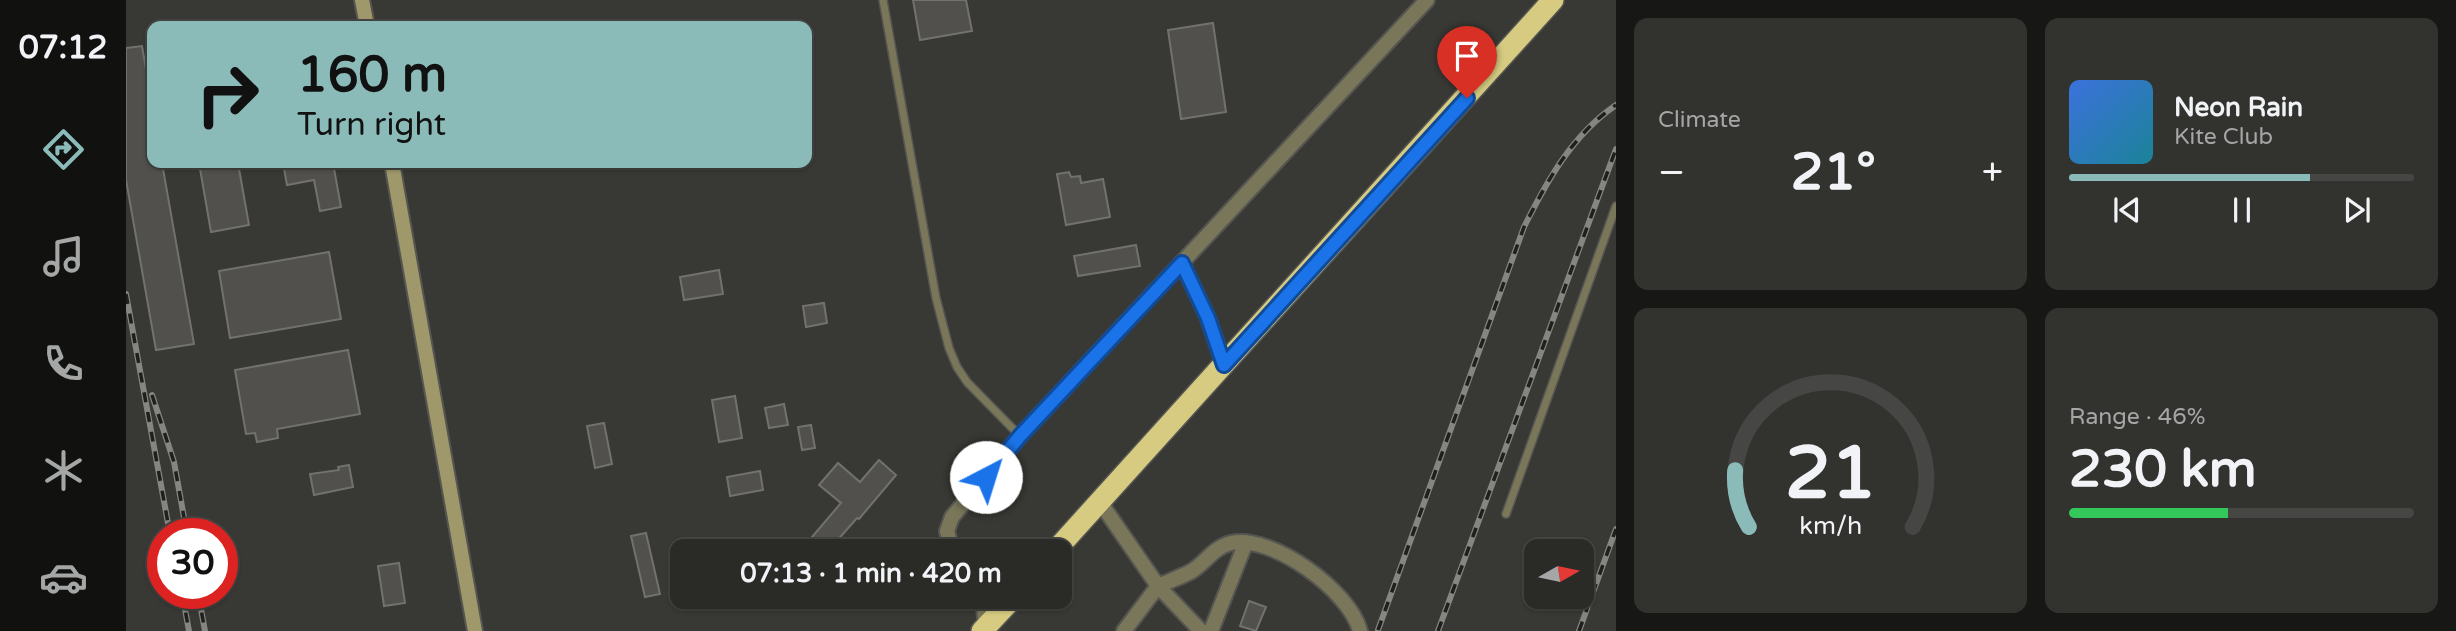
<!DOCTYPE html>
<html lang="en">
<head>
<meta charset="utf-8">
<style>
  :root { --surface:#2a2a27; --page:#32322f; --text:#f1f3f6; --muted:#a5a7a7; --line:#464644; --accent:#8bbbb9 }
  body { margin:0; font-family:"Varela Round",sans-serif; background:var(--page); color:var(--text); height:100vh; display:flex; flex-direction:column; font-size:26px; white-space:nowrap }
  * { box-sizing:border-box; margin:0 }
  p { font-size:23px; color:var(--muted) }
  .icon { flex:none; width:38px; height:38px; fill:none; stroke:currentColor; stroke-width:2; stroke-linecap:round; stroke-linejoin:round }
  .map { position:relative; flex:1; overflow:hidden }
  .sheet { display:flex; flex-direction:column; gap:18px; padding:18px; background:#171715; width:840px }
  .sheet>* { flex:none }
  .banner { position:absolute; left:21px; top:21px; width:665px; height:147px; border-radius:14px; box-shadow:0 2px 5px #0004,0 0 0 2px var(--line); background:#8bbbb9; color:#111; overflow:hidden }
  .needle { width:46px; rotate:81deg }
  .tools { position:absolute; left:1398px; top:539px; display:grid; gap:14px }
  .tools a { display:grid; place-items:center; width:70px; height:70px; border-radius:14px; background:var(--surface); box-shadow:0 2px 5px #0004,0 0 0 2px var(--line); font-size:35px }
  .speed { position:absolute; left:21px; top:518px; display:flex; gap:14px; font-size:35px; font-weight:700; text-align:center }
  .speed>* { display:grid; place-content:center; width:91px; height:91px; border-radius:50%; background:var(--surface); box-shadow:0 2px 5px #0004,0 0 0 2px var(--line); line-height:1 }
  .speed .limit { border:10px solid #d22; background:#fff; color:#111 }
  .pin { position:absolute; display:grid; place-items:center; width:60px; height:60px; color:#fff; margin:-72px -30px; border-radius:50% 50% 50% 0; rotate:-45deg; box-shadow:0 0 7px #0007 }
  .pin .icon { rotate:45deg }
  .me { position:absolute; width:77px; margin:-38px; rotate:40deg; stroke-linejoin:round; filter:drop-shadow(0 0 5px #0008) }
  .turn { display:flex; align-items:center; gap:24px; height:147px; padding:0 35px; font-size:32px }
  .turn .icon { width:91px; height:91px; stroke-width:2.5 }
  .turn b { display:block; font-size:49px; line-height:60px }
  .big { font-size:52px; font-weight:700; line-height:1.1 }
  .sheet .card { flex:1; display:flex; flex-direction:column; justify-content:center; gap:10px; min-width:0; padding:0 24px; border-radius:14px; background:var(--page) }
  .sheet .dial { align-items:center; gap:0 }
  .dial svg { height:182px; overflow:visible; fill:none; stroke:var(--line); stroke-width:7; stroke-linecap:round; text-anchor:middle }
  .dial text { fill:var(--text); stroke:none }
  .song { display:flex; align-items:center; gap:21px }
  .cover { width:84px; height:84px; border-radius:10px; background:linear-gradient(135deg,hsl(220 70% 55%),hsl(190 70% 35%)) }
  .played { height:7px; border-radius:4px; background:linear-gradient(90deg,var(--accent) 70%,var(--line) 70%) }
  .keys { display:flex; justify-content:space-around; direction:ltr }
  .heat { display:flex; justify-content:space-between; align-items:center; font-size:38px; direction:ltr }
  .charge { height:10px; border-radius:5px; background:linear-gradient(90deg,#34c759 46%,var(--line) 0) }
  .sheet .tiles { flex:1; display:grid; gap:18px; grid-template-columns:repeat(2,1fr) }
  .trip { position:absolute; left:544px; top:539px; width:402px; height:70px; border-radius:14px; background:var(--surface); box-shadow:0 2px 5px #0004,0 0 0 2px var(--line); font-weight:700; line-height:70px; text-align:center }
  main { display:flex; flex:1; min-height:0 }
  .tab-bar { display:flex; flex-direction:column; width:126px; justify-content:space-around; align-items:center; background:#111110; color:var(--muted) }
  .tab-bar .icon { width:49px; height:49px }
  .tab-bar .on { color:var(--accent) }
  .tab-bar b { font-size:32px; color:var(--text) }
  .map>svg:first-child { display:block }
  .building { fill:#51504c; stroke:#71716d; stroke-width:2 }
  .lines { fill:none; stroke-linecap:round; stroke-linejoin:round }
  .lane-casing { stroke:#555551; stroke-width:10 }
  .street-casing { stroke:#555551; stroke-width:18 }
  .secondary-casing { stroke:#555551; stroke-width:18 }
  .highway-casing { stroke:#555551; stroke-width:24 }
  .lane { stroke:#7a7659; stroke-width:7 }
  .street { stroke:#7a7659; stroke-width:14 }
  .secondary { stroke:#9f986a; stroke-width:14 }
  .highway { stroke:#d6cb81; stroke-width:21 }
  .rail-casing { stroke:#858581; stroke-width:6 }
  .rail { stroke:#1f1f1d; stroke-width:3.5; stroke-dasharray:10; stroke-linecap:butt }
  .route-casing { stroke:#114b97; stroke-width:18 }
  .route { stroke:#1a73e8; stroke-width:12 }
</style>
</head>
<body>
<main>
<nav class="tab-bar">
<b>07:12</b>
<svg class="icon on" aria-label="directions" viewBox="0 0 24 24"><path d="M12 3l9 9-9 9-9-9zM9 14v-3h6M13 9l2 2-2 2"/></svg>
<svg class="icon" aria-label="music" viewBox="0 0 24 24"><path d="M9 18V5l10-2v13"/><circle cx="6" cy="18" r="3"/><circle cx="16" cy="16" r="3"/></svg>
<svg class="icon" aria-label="phone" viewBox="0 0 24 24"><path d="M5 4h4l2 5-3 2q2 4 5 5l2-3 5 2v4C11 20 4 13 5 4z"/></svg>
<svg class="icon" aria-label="climate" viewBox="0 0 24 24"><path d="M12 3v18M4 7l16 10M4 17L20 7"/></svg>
<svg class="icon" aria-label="car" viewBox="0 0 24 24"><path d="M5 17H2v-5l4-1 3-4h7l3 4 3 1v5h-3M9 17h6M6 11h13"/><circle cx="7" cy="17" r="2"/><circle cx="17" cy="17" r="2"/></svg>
</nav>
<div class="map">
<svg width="1490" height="631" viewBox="0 0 1490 631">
  <rect width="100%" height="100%" fill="#383834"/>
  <!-- building -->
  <path class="building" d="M787,0h53l6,31 -52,9z
    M1087,23l13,89 -45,7 -13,-89z
    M16,46l10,58v59h10l32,181 -38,6 -30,-170v-132z
    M73,163h39l11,62 -38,7z
    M157,163h50l8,44 -21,4 -6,-31 -27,5z
    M943,172l2,5 9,-1 1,7 22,-4 7,38 -44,8 -9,-51z
    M1010,245l4,21 -62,10 -4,-20z
    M203,252l12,67 -111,19 -11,-67z
    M593,270l4,24 -39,6 -4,-23z
    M698,303l3,20 -21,4 -3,-21z
    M222,350l12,64 -83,15 1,9 -21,4 -2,-9 -9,1 -11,-64z
    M609,396l7,42 -23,4 -7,-42z
    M658,404l4,21 -19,3 -4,-20z
    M478,423l8,41 -17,4 -8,-42z
    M685,425l4,23 -13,2 -4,-23z
    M753,460l17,15 -37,44 -2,-1 -29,33h-28l41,-48 -22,-18 19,-22 22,19z
    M223,465l4,22 -39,8 -4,-21 29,-4 -1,-3z
    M634,471l3,19 -33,6 -3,-19z
    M520,533l14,61 -15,3 -14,-61z
    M273,563l6,40 -21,3 -6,-40z
    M1123,601l17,6 -10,24 -16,-5z"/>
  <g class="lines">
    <defs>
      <path id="lane" d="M757,0l53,298 13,50 8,19 10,15 53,54
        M1380,514l110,-308"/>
      <path id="street" d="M1056,263l26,55 16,47
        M974,502l58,84 -34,45
        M826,551l-5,-20 5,-14 68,-81 407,-436
        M857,597l3,30
        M1075,631l-43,-45c11,-5 23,-9 34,-15 14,-9 22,-24 39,-28 41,-9 119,48 129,88
        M1085,631l35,-89"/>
      <path id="secondary" d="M236,0l5,26
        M266,163l83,468"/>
      <path id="highway" d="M929,551l498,-551
        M856,631l32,-34"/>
    </defs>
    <!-- lane casing -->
    <use href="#lane" class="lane-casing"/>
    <!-- street casing -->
    <use href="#street" class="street-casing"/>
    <!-- secondary casing -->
    <use href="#secondary" class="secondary-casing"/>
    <!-- highway casing -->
    <use href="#highway" class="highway-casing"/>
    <!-- lane -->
    <use href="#lane" class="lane"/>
    <!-- street -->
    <use href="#street" class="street"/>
    <!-- secondary -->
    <use href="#secondary" class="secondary"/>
    <!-- highway -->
    <use href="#highway" class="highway"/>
    <defs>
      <path id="rail" d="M0,294l44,240
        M26,395l22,67 13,72
        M56,593l7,38
        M72,593l7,38
        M1252,630l146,-403c23,-46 48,-92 92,-122
        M1312,631l178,-482
        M1453,631l37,-102"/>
    </defs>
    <!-- rail casing -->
    <use href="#rail" class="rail-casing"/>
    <!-- rail -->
    <use href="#rail" class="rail"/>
  </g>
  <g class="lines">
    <defs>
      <path id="route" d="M860,477l34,-41 162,-173 26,55 16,47 243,-267"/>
    </defs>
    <!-- route casing -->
    <use href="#route" class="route-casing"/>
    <!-- route -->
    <use href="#route" class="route"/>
  </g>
</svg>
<div class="tools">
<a><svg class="needle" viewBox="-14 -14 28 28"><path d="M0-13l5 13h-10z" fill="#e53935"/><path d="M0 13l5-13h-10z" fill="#a5a7a7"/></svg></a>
</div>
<div class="speed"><div class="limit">30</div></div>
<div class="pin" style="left:1341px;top:98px;background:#d93025"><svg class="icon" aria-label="arrive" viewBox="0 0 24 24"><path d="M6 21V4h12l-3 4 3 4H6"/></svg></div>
<svg class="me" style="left:860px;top:477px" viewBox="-20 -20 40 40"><circle r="19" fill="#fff"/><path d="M0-13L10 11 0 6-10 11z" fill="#1a73e8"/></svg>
<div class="trip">07:13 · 1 min · 420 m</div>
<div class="banner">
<div class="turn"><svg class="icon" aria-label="right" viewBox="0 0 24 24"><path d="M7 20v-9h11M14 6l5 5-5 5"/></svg><div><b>160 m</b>Turn right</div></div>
</div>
</div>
<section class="sheet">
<div class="tiles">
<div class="card"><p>Climate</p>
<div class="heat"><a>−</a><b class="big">21°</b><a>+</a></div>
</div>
<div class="card">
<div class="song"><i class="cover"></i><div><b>Neon Rain</b><p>Kite Club</p></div></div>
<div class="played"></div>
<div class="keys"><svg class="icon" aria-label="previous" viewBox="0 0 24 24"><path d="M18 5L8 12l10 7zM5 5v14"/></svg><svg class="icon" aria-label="pause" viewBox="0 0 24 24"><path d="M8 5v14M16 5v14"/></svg><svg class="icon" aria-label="next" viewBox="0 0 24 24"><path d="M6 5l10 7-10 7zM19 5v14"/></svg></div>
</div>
<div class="card dial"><svg viewBox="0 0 100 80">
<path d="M14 69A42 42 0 1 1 86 69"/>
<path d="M14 69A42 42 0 0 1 8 44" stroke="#8bbbb9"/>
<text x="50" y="56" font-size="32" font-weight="700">21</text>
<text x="50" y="72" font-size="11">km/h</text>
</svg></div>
<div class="card"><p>Range · 46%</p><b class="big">230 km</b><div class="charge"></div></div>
</div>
</section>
</main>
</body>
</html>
